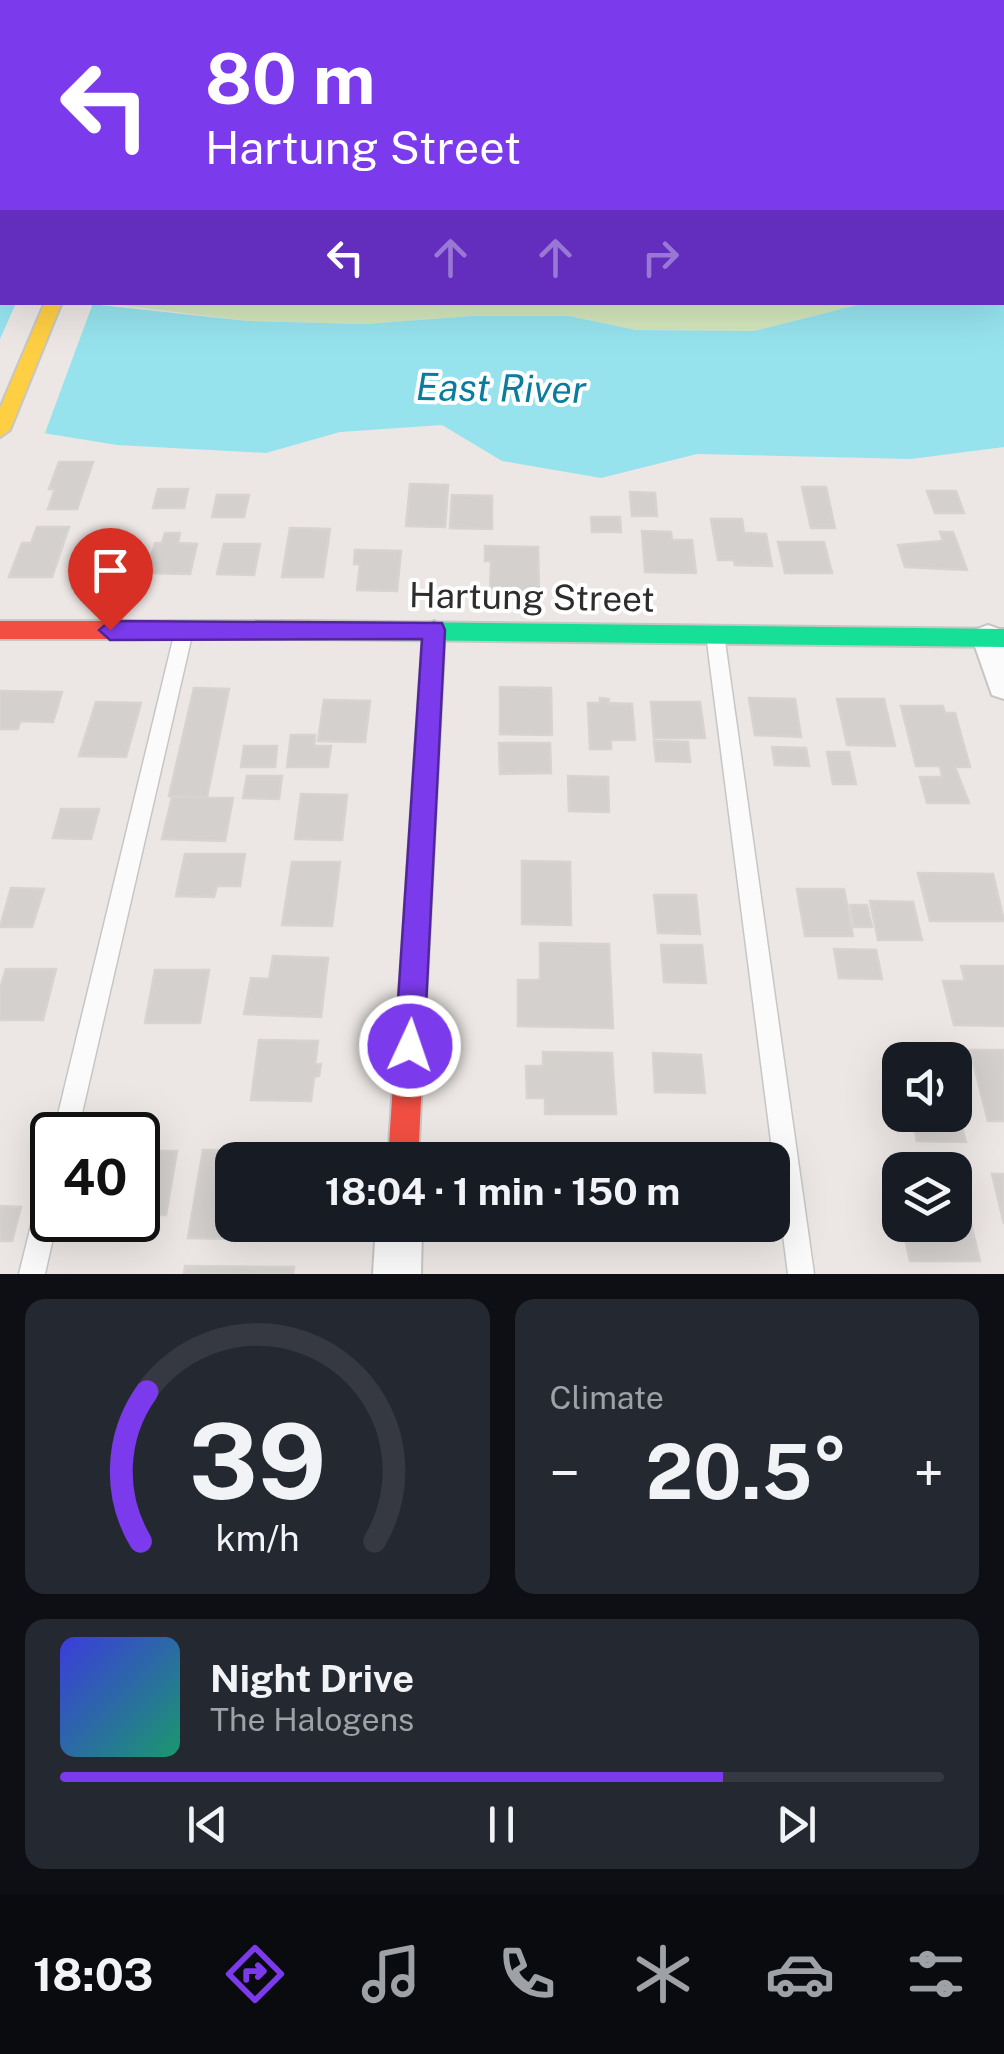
<!DOCTYPE html>
<html lang="en">
<head>
<meta charset="utf-8">
<style>
  :root { --surface:#171b24; --page:#242831; --text:#f1f3f6; --muted:#9ea1a6; --line:#363941; --accent:#7c3aed }
  body { margin:0; font-family:"Public Sans",sans-serif; background:var(--page); color:var(--text); height:100vh; display:flex; flex-direction:column; font-size:38px; white-space:nowrap }
  * { box-sizing:border-box; margin:0 }
  p { font-size:32px; color:var(--muted) }
  .icon { flex:none; width:55px; height:55px; fill:none; stroke:currentColor; stroke-width:2; stroke-linecap:round; stroke-linejoin:round }
  .map { position:relative; height:1274px; overflow:hidden }
  .drawer { display:flex; flex-direction:column; gap:25px; padding:25px; background:#0d0f14; flex:1 }
  .drawer>* { flex:none }
  .top-card { position:absolute; left:0px; top:0px; width:1005px; height:305px; box-shadow:0 10px 40px #0002; background:#7c3aed; color:#fff; overflow:hidden }
  .tools { position:absolute; left:882px; top:1042px; display:grid; gap:20px }
  .tools a { display:grid; place-items:center; width:90px; height:90px; border-radius:20px; background:var(--surface); box-shadow:0 10px 40px #0002; font-size:50px }
  .speed { position:absolute; left:30px; top:1112px; display:flex; gap:20px; font-size:50px; font-weight:700; text-align:center }
  .speed>* { display:grid; place-content:center; width:130px; height:130px; border-radius:50%; background:var(--surface); box-shadow:0 10px 40px #0002; line-height:1 }
  .speed .limit { border:5px solid #111; border-radius:15px; background:#fff; color:#111 }
  .pin { position:absolute; display:grid; place-items:center; width:85px; height:85px; color:#fff; margin:-102px -42px; border-radius:50% 50% 50% 0; rotate:-45deg; box-shadow:0 0 10px #0007 }
  .pin .icon { rotate:45deg }
  .me { position:absolute; width:110px; margin:-55px; rotate:3deg; stroke-linejoin:round; filter:drop-shadow(0 0 8px #0008) }
  .turn { display:flex; align-items:center; gap:35px; height:210px; padding:0 40px; font-size:45px }
  .turn .icon { width:130px; height:130px; stroke-width:2.5 }
  .turn b { display:block; font-size:70px; line-height:85px }
  .lanes { display:flex; align-items:center; height:95px; padding:0 40px; background:#0003; justify-content:center; gap:50px; direction:ltr }
  .lanes .off { opacity:.35 }
  .big { font-size:75px; font-weight:700; line-height:1.1 }
  .drawer .widget { flex:1; display:flex; flex-direction:column; justify-content:center; gap:15px; min-width:0; padding:0 35px; border-radius:20px; background:var(--page) }
  .drawer .dial { align-items:center; gap:0 }
  .dial svg { height:260px; overflow:visible; fill:none; stroke:var(--line); stroke-width:7; stroke-linecap:round; text-anchor:middle }
  .dial text { fill:var(--text); stroke:none }
  .song { display:flex; align-items:center; gap:30px }
  .cover { width:120px; height:120px; border-radius:15px; background:linear-gradient(135deg,hsl(240 70% 55%),hsl(160 70% 35%)) }
  .played { height:10px; border-radius:5px; background:linear-gradient(90deg,var(--accent) 75%,var(--line) 75%) }
  .keys { display:flex; justify-content:space-around; direction:ltr }
  .heat { display:flex; justify-content:space-between; align-items:center; font-size:55px; direction:ltr }
  .drawer .tiles { flex:1; display:grid; gap:25px; grid-template-columns:1fr 1fr }
  .widget:last-child { grid-column:span 2 }
  .trip { position:absolute; left:215px; top:1142px; width:575px; height:100px; border-radius:20px; background:var(--surface); box-shadow:0 10px 40px #0002; font-weight:700; line-height:100px; text-align:center }
  .dock { display:flex; height:160px; justify-content:space-around; align-items:center; background:#090b0e; color:var(--muted) }
  .dock .icon { width:70px; height:70px }
  .dock .on { color:var(--accent) }
  .dock b { font-size:45px; color:var(--text) }
  .map>svg:first-child { display:block }
  .green { fill:#d3e6bc }
  .water { fill:#96e3ee }
  .pier { fill:#ece7e4 }
  .building { fill:#d3d0cd; stroke:#d7d3d0; stroke-width:2.5 }
  .lines { fill:none; stroke-linecap:round; stroke-linejoin:round }
  .lane-casing { stroke:#c7c6c6; stroke-width:3 }
  .street-casing { stroke:#c7c6c6; stroke-width:4 }
  .fast-casing { stroke:#c7c6c6; stroke-width:4 }
  .slow-casing { stroke:#c7c6c6; stroke-width:4 }
  .jam-casing { stroke:#c7c6c6; stroke-width:4 }
  .lane { fill:#fcfbfb; fill-rule:evenodd }
  .street { fill:#fcfbfb; fill-rule:evenodd }
  .fast { fill:#16e098; fill-rule:evenodd }
  .slow { fill:#ffcf43; fill-rule:evenodd }
  .jam { fill:#f24e42; fill-rule:evenodd }
  .route { fill:#7c3aed; stroke:#51269a; stroke-width:2.5 }
  .labels { text-anchor:middle; dominant-baseline:central; stroke-width:8; stroke-linejoin:round; paint-order:stroke }
  .street-label { font-size:35px; fill:#2d2d2d; stroke:#fff }
  .water-label { font-size:38px; font-style:italic; fill:#0a7d9e; stroke:#fff }
</style>
</head>
<body>
<div class="map">
<svg width="1004" height="1274" viewBox="0 0 1004 1274">
  <rect width="100%" height="100%" fill="#ece7e4"/>
  <!-- green -->
  <path class="green" d="M96,302l769,1 -111,28 -118,-1 -67,-14h-97l-107,8 -117,-3z"/>
  <!-- water -->
  <path class="water" d="M0,281l2,21 79,1 167,18 117,3 107,-8h97l67,14 118,1 111,-28 137,-1 2,-10v155l-93,12 -214,-5 -96,24 -99,-17 -60,-36 -102,7 -74,21 -149,-8 -117,-19z"/>
  <!-- pier -->
  <path class="pier" d="M16,303h77l-48,130 -45,-1v-93z"/>
  <!-- building -->
  <path class="building" d="M59,462h34l-16,47h-29l7,-20h-6z
    M410,484l38,1 -3,42 -39,-1z
    M802,487h24l9,41h-24z
    M158,489h30l-4,19h-31z
    M927,491h29l8,22h-29z
    M630,492l25,1 2,23h-25z
    M217,495h32l-5,22h-32z
    M452,495l40,1v33l-42,-1z
    M591,517h29l1,15h-29z
    M711,519h31l2,14 22,1 6,32 -37,-1 -1,-5h-16z
    M37,527h32l-17,50h-43l13,-34h9z
    M290,528l40,1 -7,48h-41z
    M642,531l29,1 1,8h20l4,33 -51,-1z
    M940,532h13l14,38 -62,-3 -7,-22 45,-4z
    M165,533h15l-2,10 19,1 -7,30 -43,-1 8,-30h7z
    M778,542h46l8,31h-47z
    M224,544h36l-6,31 -37,-1z
    M86,545l37,1 -12,42h-39z
    M485,546l53,1 1,46h-49l1,-32h-6z
    M355,550l46,1 -4,40 -40,-1 3,-26h-6z
    M500,687l51,1 1,47 -52,-1z
    M194,688l35,1 -22,108 -38,-1z
    M0,691l62,1 -9,30 -33,-1 -2,8h-18z
    M600,698l9,1 -1,4 24,1 3,36h-24v9h-21l-2,-46h12z
    M749,698l46,1 6,38 -46,-2z
    M837,699h47l11,47 -48,-1z
    M324,700l46,1 -5,41 -47,-1z
    M96,702l45,1 -15,54 -47,-1z
    M651,702h49l5,36h-51z
    M901,706h42l2,7h10l15,54h-15l14,36h-42l-7,-26h22l-2,-11h-24z
    M291,735h24l-1,11h17l-3,21h-41z
    M654,741l34,1 2,20 -34,-1z
    M499,743h51l1,30 -51,1z
    M244,746h33l-2,21h-34z
    M772,747l34,1 3,18 -34,-1z
    M827,752h22l7,32h-23z
    M247,776h35l-3,23 -36,-1z
    M568,776l40,1 1,35 -40,-1z
    M301,794l46,1 -5,45 -47,-1z
    M172,797l61,1 -8,43 -63,-2z
    M61,809h38l-8,30 -38,-1z
    M185,854h60l-5,32h-23l-3,11 -38,-1z
    M522,861l48,1 1,63 -49,-1z
    M292,862h48l-8,64 -50,-1z
    M918,873l75,1 11,47h-74z
    M11,888l33,1 -12,38h-32z
    M797,889h47l9,47h-48z
    M654,895h42l4,39 -42,-1z
    M870,901l43,1 9,38h-44z
    M850,905h17l5,22h-18z
    M540,943l69,1 4,84 -95,-2v-46h22z
    M661,945h41l4,38 -42,-1z
    M834,949l42,1 6,29 -43,-1z
    M273,956l55,2 -7,59 -77,-3 7,-36 18,1z
    M961,966h43v60l-50,-1 -11,-44h22z
    M6,969h50l-13,51h-43v-31z
    M155,970h54l-9,53h-55z
    M259,1040l59,1 -3,24 6,-1 -2,12 -5,1 -3,24 -60,-1z
    M970,1050h34v71h-16z
    M543,1052l69,1 4,61h-71v-16h-18l-1,-32h17z
    M653,1053l48,2 4,38 -50,-1z
    M955,1104l11,38 -49,-1 -5,-26h43z
    M203,1150l106,2 -1,8h-76v65h69l-1,15 -112,-2z
    M138,1151h39l-11,64h-28z
    M992,1174h12v50z
    M955,1195h9l16,66h-70l-8,-36h53z
    M0,1206l21,1 -9,34h-12z
    M185,1266l109,1 -1,7h-109z"/>
  <g class="lines">
    <defs>
      <path id="lane" d="M184,624l6,2 3,5 -116,504h-24l122,-504 3,-5z
        M715,627l6,2 3,5 90,640h-26l-82,-640 3,-5z
        M52,1177v43h5l-12,54h-26l21,-85 3,-9z"/>
      <path id="street" d="M619,0h18v2h-18z
        M0,42h2v12h-2z
        M1002,46h2v12h-2z
        M988,625l11,4 5,8v62l-12,-4 -20,-57 5,-9z
        M376,1225h46l-1,49h-48z"/>
      <path id="fast" d="M305,621l699,8v18l-699,-8 -8,-3 -3,-6 3,-6z"/>
      <path id="slow" d="M45,302h17l-52,128 -10,7v-29z"/>
      <path id="jam" d="M0,621h305l8,3 3,6 -3,6 -8,3h-305z
        M434,621l8,3 3,6 -27,530h-30l35,-530 3,-6z"/>
    </defs>
    <!-- lane casing -->
    <use href="#lane" class="lane-casing"/>
    <!-- street casing -->
    <use href="#street" class="street-casing"/>
    <!-- fast casing -->
    <use href="#fast" class="fast-casing"/>
    <!-- slow casing -->
    <use href="#slow" class="slow-casing"/>
    <!-- jam casing -->
    <use href="#jam" class="jam-casing"/>
    <!-- lane -->
    <use href="#lane" class="lane"/>
    <!-- street -->
    <use href="#street" class="street"/>
    <!-- fast -->
    <use href="#fast" class="fast"/>
    <!-- slow -->
    <use href="#slow" class="slow"/>
    <!-- jam -->
    <use href="#jam" class="jam"/>
  </g>
  <!-- route -->
  <path class="route" d="M110,621l332,2 3,7 -21,416 -4,10 -10,4 -11,-4 -4,-10 27,-407 -312,1 -11,-10z"/>
  <g class="labels">
    <!-- street labels -->
    <g class="street-label">
      <text transform="translate(532 597) rotate(1)">Hartung Street</text>
    </g>
    <!-- water labels -->
    <g class="water-label">
      <text transform="translate(501 388) rotate(1)">East River</text>
    </g>
  </g>
</svg>
<div class="tools">
<a><svg class="icon" aria-label="sound" viewBox="0 0 24 24"><path d="M4 9h4l5-4v14l-5-4H4zM17 9q2 3 0 6"/></svg></a>
<a><svg class="icon" aria-label="layers" viewBox="0 0 24 24"><path d="M12 4l9 5-9 5-9-5zM3 14l9 5 9-5"/></svg></a>
</div>
<div class="speed"><div class="limit">40</div></div>
<div class="pin" style="left:110px;top:630px;background:#d93025"><svg class="icon" aria-label="arrive" viewBox="0 0 24 24"><path d="M6 21V4h12l-3 4 3 4H6"/></svg></div>
<svg class="me" style="left:410px;top:1046px" viewBox="-20 -20 40 40"><circle r="17" fill="#7c3aed" stroke="#fff" stroke-width="3"/><path d="M0-11L8 9 0 5-8 9z" fill="#fff"/></svg>
<div class="trip">18:04 · 1 min · 150 m</div>
<div class="top-card">
<div class="turn"><svg class="icon" aria-label="left" viewBox="0 0 24 24"><path d="M17 20v-9H6M10 6l-5 5 5 5"/></svg><div><b>80 m</b>Hartung Street</div></div>
<div class="lanes"><svg class="icon" aria-label="left" viewBox="0 0 24 24"><path d="M17 20v-9H6M10 6l-5 5 5 5"/></svg><svg class="icon off" aria-label="ahead" viewBox="0 0 24 24"><path d="M12 20V5M6 11l6-6 6 6"/></svg><svg class="icon off" aria-label="ahead" viewBox="0 0 24 24"><path d="M12 20V5M6 11l6-6 6 6"/></svg><svg class="icon off" aria-label="right" viewBox="0 0 24 24"><path d="M7 20v-9h11M14 6l5 5-5 5"/></svg></div>
</div>
</div>
<section class="drawer">
<div class="tiles">
<div class="widget dial"><svg viewBox="0 0 100 80">
<path d="M14 69A42 42 0 1 1 86 69"/>
<path d="M14 69A42 42 0 0 1 16 23" stroke="#7c3aed"/>
<text x="50" y="56" font-size="32" font-weight="700">39</text>
<text x="50" y="72" font-size="11">km/h</text>
</svg></div>
<div class="widget"><p>Climate</p>
<div class="heat"><a>−</a><b class="big">20.5°</b><a>+</a></div>
</div>
<div class="widget">
<div class="song"><i class="cover"></i><div><b>Night Drive</b><p>The Halogens</p></div></div>
<div class="played"></div>
<div class="keys"><svg class="icon" aria-label="previous" viewBox="0 0 24 24"><path d="M18 5L8 12l10 7zM5 5v14"/></svg><svg class="icon" aria-label="pause" viewBox="0 0 24 24"><path d="M8 5v14M16 5v14"/></svg><svg class="icon" aria-label="next" viewBox="0 0 24 24"><path d="M6 5l10 7-10 7zM19 5v14"/></svg></div>
</div>
</div>
</section>
<nav class="dock">
<b>18:03</b>
<svg class="icon on" aria-label="directions" viewBox="0 0 24 24"><path d="M12 3l9 9-9 9-9-9zM9 14v-3h6M13 9l2 2-2 2"/></svg>
<svg class="icon" aria-label="music" viewBox="0 0 24 24"><path d="M9 18V5l10-2v13"/><circle cx="6" cy="18" r="3"/><circle cx="16" cy="16" r="3"/></svg>
<svg class="icon" aria-label="phone" viewBox="0 0 24 24"><path d="M5 4h4l2 5-3 2q2 4 5 5l2-3 5 2v4C11 20 4 13 5 4z"/></svg>
<svg class="icon" aria-label="climate" viewBox="0 0 24 24"><path d="M12 3v18M4 7l16 10M4 17L20 7"/></svg>
<svg class="icon" aria-label="car" viewBox="0 0 24 24"><path d="M5 17H2v-5l4-1 3-4h7l3 4 3 1v5h-3M9 17h6M6 11h13"/><circle cx="7" cy="17" r="2"/><circle cx="17" cy="17" r="2"/></svg>
<svg class="icon" aria-label="filters" viewBox="0 0 24 24"><path d="M4 7h16M4 17h16"/><circle cx="9" cy="7" r="2"/><circle cx="15" cy="17" r="2"/></svg>
</nav>
</body>
</html>
